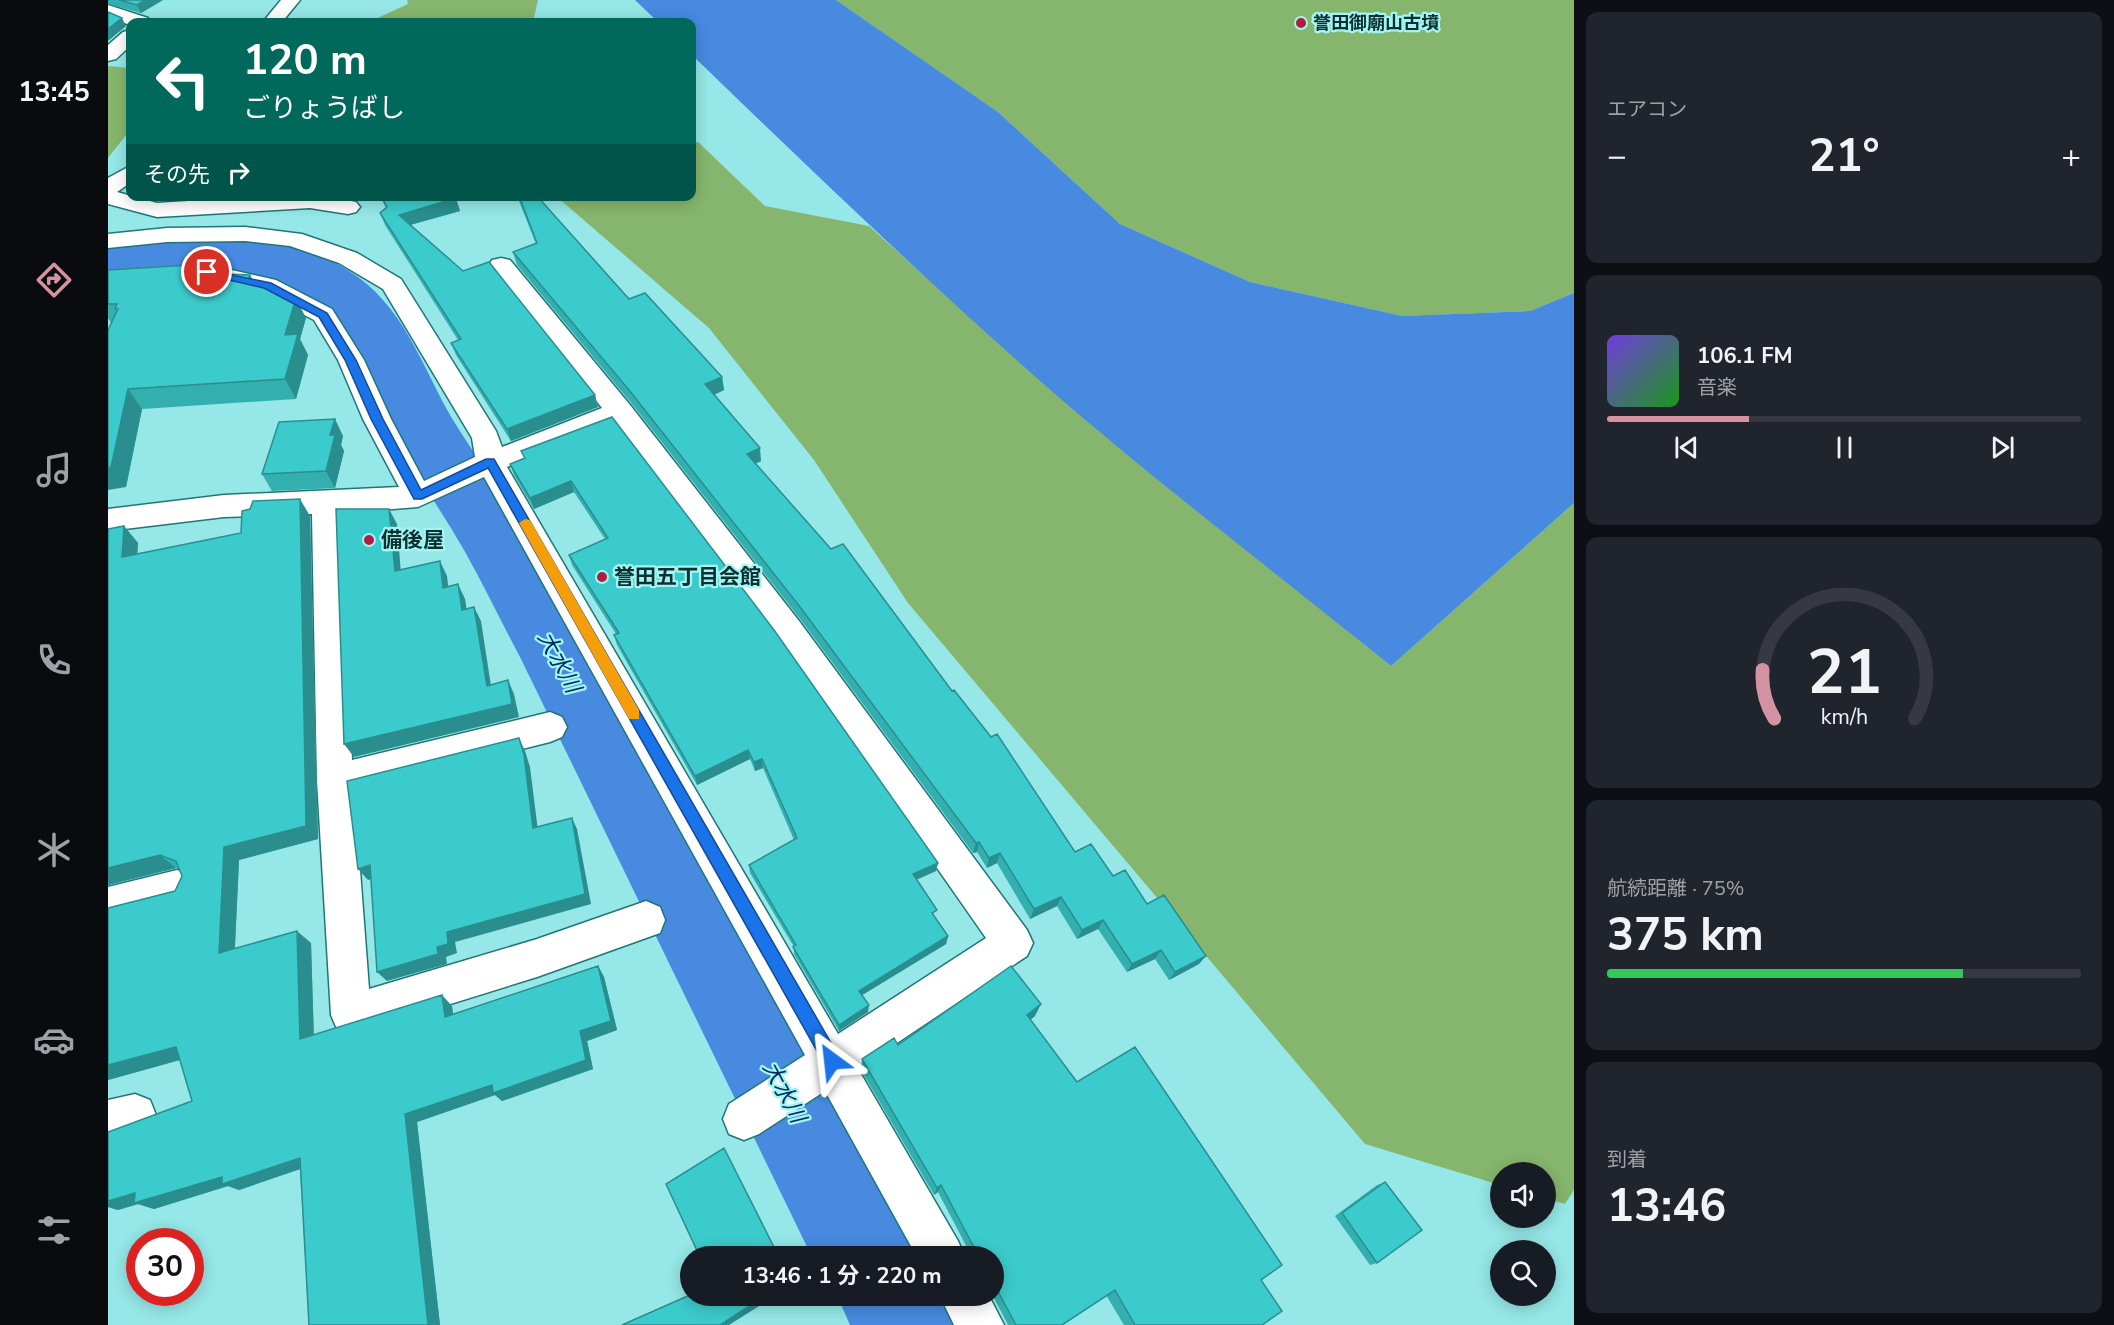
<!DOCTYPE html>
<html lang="ja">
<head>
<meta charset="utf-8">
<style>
  :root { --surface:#171b24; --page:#20242c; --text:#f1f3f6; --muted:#9ea1a6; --line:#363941; --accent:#d493a3 }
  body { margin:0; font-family:"Nunito Sans","Noto Sans JP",sans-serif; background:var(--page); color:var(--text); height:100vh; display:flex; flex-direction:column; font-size:22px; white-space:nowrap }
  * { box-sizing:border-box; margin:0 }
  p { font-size:20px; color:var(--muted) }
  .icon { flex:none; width:33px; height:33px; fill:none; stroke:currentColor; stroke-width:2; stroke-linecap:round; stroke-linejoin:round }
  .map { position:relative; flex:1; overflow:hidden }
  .sheet { display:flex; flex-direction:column; gap:12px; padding:12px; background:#0d0f14; width:540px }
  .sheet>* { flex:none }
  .hud { position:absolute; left:18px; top:18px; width:570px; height:183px; border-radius:12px; box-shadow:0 3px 15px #0003; background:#00695c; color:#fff; overflow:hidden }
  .controls { position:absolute; left:1382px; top:1162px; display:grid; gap:12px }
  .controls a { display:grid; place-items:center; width:66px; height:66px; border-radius:50%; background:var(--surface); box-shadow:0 3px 15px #0003; font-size:30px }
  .speed { position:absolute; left:18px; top:1228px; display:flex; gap:12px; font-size:30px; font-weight:700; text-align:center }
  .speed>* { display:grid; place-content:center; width:78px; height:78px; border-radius:50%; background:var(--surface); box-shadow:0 3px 15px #0003; line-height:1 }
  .speed .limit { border:9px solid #d22; background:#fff; color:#111 }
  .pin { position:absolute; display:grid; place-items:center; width:51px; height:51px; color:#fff; margin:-26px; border:3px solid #fff; border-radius:50%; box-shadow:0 2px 6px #0007 }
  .me { position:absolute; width:66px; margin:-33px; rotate:330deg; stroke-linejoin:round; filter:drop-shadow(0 0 4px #0008) }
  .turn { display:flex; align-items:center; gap:21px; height:126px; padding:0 18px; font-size:27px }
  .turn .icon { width:78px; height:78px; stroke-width:2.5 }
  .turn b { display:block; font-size:42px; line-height:51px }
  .then { display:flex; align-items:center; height:57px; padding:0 18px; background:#0003; gap:12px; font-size:22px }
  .big { font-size:45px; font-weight:700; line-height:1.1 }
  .sheet .widget { flex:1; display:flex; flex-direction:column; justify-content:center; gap:9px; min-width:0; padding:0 21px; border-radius:12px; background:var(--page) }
  .sheet .dial { align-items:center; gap:0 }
  .dial svg { height:156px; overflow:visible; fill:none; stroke:var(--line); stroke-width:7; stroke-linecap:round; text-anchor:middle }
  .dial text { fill:var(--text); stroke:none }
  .song { display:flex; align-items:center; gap:18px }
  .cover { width:72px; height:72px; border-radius:9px; background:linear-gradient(135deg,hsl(260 70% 55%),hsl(120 70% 35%)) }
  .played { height:6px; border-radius:3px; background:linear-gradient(90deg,var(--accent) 30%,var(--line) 30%) }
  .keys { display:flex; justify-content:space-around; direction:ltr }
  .heat { display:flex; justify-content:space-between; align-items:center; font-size:33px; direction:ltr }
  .charge { height:9px; border-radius:4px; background:linear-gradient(90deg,#34c759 75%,var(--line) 0) }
  .trip { position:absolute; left:572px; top:1246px; width:324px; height:60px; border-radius:30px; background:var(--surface); box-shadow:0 3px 15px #0003; font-weight:700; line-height:60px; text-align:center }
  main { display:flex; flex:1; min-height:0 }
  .dock { display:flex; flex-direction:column; width:108px; justify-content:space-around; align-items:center; background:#090b0e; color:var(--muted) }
  .dock .icon { width:42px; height:42px }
  .dock .current { color:var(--accent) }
  .dock b { font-size:27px; color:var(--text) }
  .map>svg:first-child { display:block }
  .green { fill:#86b66d }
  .water { fill:#478ae0 }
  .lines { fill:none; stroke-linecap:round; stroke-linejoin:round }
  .river { fill:#478ae0; fill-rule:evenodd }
  .minor-casing { stroke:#1f7677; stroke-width:3 }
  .minor { fill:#fff; fill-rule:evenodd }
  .wall { fill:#34afaf }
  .shaded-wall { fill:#2a8e8f }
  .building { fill:#3ccbcc; stroke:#2a8e8f; stroke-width:1.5 }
  .route { fill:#1a73e8; stroke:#114b97; stroke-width:1.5 }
  .slow { fill:#f59e0b }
  .poi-dot { fill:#b11d3e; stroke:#a3f5f4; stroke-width:2 }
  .labels { text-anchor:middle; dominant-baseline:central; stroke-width:4.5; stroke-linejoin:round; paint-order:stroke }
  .far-poi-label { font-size:18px; font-weight:bold; fill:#0d3030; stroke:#a3f5f4; text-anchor:start }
  .poi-label { font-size:21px; font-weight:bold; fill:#0d3030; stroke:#a3f5f4; text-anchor:start }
  .water-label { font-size:22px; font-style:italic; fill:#002c61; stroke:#a3f5f4 }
</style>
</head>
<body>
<main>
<nav class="dock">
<b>13:45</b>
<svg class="icon current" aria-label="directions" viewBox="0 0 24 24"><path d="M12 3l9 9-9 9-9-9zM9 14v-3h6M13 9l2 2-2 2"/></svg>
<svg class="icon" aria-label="music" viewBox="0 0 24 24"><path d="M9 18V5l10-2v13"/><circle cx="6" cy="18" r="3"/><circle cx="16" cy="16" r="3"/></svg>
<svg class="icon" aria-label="phone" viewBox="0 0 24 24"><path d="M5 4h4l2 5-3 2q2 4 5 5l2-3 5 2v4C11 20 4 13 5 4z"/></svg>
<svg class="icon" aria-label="climate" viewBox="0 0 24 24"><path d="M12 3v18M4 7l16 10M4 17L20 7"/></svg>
<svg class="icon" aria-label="car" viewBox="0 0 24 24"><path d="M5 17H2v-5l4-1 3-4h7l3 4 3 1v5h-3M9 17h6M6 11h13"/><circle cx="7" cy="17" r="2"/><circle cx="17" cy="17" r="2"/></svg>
<svg class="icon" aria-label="filters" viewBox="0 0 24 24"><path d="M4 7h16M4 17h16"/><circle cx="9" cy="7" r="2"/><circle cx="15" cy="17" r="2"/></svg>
</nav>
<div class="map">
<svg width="1466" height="1325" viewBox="0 0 1466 1325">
  <rect width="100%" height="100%" fill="#96e7e7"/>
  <!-- green -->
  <path class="green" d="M299,0h131l-5,22h-164l39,-18z
    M728,0h738v293l-44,18 -128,5 -152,-34 -130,-58 -122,-112z
    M0,66l22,2v62l-22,28z
    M590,142l67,64 104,20 171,154 351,286 183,-163v687l-9,14 -20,-6v-25h-45v12l-135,-41 -457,-541 -94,-143 -105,-132 -152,-131 135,-1v-52z"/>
  <!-- water -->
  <path class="water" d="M527,0h201l162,112 122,112 130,58 152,34 128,-5 44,-18v210l-183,163c-117,-95 -238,-186 -352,-286 -119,-105 -233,-215 -347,-325v-33h-34z"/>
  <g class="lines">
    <!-- river -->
    <path class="river" d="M57,234c63,0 140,4 193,43 51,37 68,101 100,151 24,38 52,75 75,114 133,221 253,449 376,676l14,34 12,5h-123l-291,-598c-19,-36 -37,-73 -57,-109 -22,-38 -47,-74 -69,-112 -18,-33 -28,-71 -50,-103 -52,-77 -155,-70 -237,-61v-34z
      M723,1296h127l12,29h-120l-11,-25z"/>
    <defs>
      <path id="minor" d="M173,0h19l-18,22h-19z
        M0,5l40,13 2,4h-20v3l-22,-8z
        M22,30v16l-14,13 -8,2v-16l15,-13z
        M22,166v17l-13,9 40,11 112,-7h56l31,6 4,5 -4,5 -8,2 -38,-6 -153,9 -49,-13v-26z
        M137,227l57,7 55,19 44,26 95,152 6,16 100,-39 -113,-143 3,-5 9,-2 9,2 120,145 169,216 228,309 6,13 -6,13 -169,113 100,172 7,16h-48l-92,-166 -66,43 -15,6 -15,-6 -6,-15 6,-15 76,-49 -321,-578 -66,30 -76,6 10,247 198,-48 12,5 5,10 -5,10 -12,5 -196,49 15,198 168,-50 109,-38 14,6 5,13 -5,13 -123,44 -186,58 -14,-6 -6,-14 -14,-235 -5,-266 -88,3 -116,14v-22l116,-14 175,-8 -36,-68 -25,-59 -24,-40 -55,-29 -59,-14 -3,-5 3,-5 9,-2 67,15 56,29 32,51 27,59 33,62 51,-24 -3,-19 -89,-149 -44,-26 -49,-17 -45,-5 -78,1 -59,6v-14l59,-6zM507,425l162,214 209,299 -148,96 -331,-567z
        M69,870l13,5 6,13 -6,13 -82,22v-36z
        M27,1094l15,6 6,15 -6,15 -42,14v-44z
        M832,1296h49l15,29h-50z"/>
    </defs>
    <!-- minor casing -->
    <use href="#minor" class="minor-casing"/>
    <!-- minor -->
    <use href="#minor" class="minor"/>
  </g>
  <!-- wall -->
  <path class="wall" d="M0,0h55l-22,13 -33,-9z
    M272,196h75l5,15 -50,14 185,170 3,12 -87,34 -55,-86 -5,-12 7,-3 -73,-115 -5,-12 6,-5z
    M409,196h20l92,103 93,78 2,13 -10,5 47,66 -6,3 197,227 123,161 38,24 34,28 52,60 -30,16 -14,-21 -28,13 -29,-43 -21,10 -20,-33 -27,13 -33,-56 -10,5 -10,-16 -4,1 -172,-233 -169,-216 -115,-139 -4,-13 23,-8z
    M103,268l2,3 15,-1 2,4 20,1 4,7h10l1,3 12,2 3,6 26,25 -6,21 8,16 -12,44 -154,10 -16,78 -15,-164 -3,-5v-48z
    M504,417l326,446 -2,8 -20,9 19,37 13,19 -2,8 -84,51 6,17 -29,19 -45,-77v-7l-44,-74 -1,-8 45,-25 -31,-72 -8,3 -5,-12 -53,26 -80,-140 -3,-10 2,-1 -44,-69 -3,-10 36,-16 -31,-47 -40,17 -20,-34 -4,-11 14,-6 -3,-7z
    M235,436l-2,9 3,6 -9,37 -63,3 -10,-17z
    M202,516l8,323 -79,21 -4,89 76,-6 3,92 138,-29 1,8 145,-48 6,11 13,53 -30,11 6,28 -91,32 -7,-6 -78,27 23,203h-131l-9,-156 -61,21 -11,-4 -74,23 -16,-5 -20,6 -10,-3v-75l84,-31 -12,-41 -72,20v-172l67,-17 7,-15 -3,-7 -3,-1 -68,17 16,-359 14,17 -1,11 104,-21z
    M927,1016l-5,4 47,62 184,198 1,45h-138l-18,-30 -44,30h-54l-15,-29v-39h-21l-34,-65 -4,3 -73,-125 1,-11 36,-14z
    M1277,1182l-8,81 -7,2 -35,-49 42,-31z"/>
  <!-- shaded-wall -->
  <path class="shaded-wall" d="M37,0h18l-22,13 -4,-8z
    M14,18l4,8 -18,15v-12z
    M348,198l4,13 -57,16 -4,-12z
    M142,275l11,21 -14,-13z
    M169,287l10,20 -12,-14z
    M188,298l10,20 -6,21 8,16 -12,44 -11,-20v-44z
    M614,377l2,13 -17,8 -2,-14z
    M20,389l14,20 -16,78 -18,3v-22z
    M487,395l3,12 -87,34 -4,-12z
    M227,419l8,17 -2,9 3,6 -9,37 -9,-17 4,-36z
    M652,448l1,13 -13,6 -1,-13z
    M463,481l3,11 -40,17 -4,-11z
    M192,499l10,17 8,323 -79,21 -5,104 -15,-11 5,-106z
    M281,509l8,15 5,62 -7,-15z
    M16,526l14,17 -2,31 -14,-17z
    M332,561l7,15 3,26 -7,-14z
    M350,584l7,15 4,25 -7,-14z
    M366,607l7,14 12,78 -6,-13z
    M400,680l6,14 5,23 -165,40 -10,-13z
    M411,738l6,13 5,16 9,72 -6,-11z
    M640,750l2,9 -53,26 -2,-9z
    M654,759l1,9 -8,3 -1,-9z
    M464,818l5,11 14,75 -136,38 2,11 -11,4 1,7 -60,17 -10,-9 70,-40z
    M871,842l-2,10 -4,1 3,-10z
    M892,853l-3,10 -10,5 2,-10z
    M52,855l16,13 -68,17v-17z
    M830,863l-2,8 -25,11 2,-8z
    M262,865l10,11 -12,4 -10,-11z
    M953,897l-4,9 -27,13 4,-10z
    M995,920l-5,9 -21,10 5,-9z
    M189,931l14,12 3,105 -14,-9z
    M840,936l-2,8 -87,53v-6z
    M1053,950l-6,9 -28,13 5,-8z
    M1098,956l-7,8 -30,16 6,-8z
    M490,966l6,11 13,53 -30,11 6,28 -91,32 -7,-6 -78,27 23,203h-12l-23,-211 175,-83z
    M334,995l10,11 3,21 -10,-10z
    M933,1004l-6,12 -14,11 6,-12z
    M761,1005l-1,7 -29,19v-6z
    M68,1047l18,9 -86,24v-15z
    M192,1158l15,6 -76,26 -11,-4 -74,23 -16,-5 -20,6 -10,-3v-6l27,-8 87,-16z
    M833,1185l-3,7 -4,3 3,-7z
    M657,1296h10l-46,29h-9z"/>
  <!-- building -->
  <path class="building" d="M11,0h26l-8,5z
    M0,12l14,6 -14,11z
    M273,196h74l1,2 -57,17 64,56 26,-9 106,133 -88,34 -56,-86 10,-4 -81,-126 7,-6z
    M411,196h18l92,103 16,-6 77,84 -17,7 55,64 -13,6 84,95 12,-5 109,147 2,-1 37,47 6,-3 78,118 16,-8 22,32 12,-6 22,34 17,-9 42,61 -31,16 -14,-22 -29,14 -29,-44 -21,10 -21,-33 -27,12 -34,-56 -11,5 -10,-16 -3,1 -176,-236 -171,-217 -116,-138 24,-9z
    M98,264l-1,4h6l-1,4 18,-2 -1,4 23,1 -3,8 17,-1 -2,3 15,2 -2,6h13l8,5 -11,37 13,-1 -13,45 -157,10 -17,78 -3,1v-138l10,-21h-3l2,-5h-9v-34z
    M504,417l162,213 164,233 -25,11 24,36 -5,3 16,23 -89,55 10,14 -30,20 -46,-78 3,-2 -47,-80 48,-27 -35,-79 -8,3 -6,-12 -53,26 -81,-141 5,-2 -50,-78 39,-17 -37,-57 -41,17 -20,-34 15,-6 -4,-7z
    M227,419l-5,16h5l-9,36 -64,3 17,-52z
    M192,499l6,327 -82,21 -5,106 78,-22 3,108 142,-44 3,22 153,-51 13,55 -31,10 6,29 -93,33 -1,-8 -87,29 23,211h-119l-9,-167 -78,26v-7l-88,26 1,-10 -27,8v-69l84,-31 -16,-54 -68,18v-157l67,-17 7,-15 -6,-15 -16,-6 -52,13v-339l16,-3 -2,31 119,-24 1,-22 8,-2 3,-8z
    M228,509h53l6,62 45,-10 3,27 15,-4 4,26 12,-3 13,79 21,-6 4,24 -168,40z
    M411,738l5,17 9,73 39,-10 13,76 -138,38 1,12 -11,3 1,7 -61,18 -7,-107 -12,4 -11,-88z
    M903,966l30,38 -14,11 50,67 58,-35 147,218 -21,15 21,31 -20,14h-127l-20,-35 -53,35h-46l-23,-43v-25h-14l-38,-72 -4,3 -75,-129 32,-21 4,7z
    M616,1148l55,109h-79l-34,-73z
    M1277,1182l37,48 -45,33 -35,-50z
    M582,1295v1h75l-45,29h-98z"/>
  <!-- route -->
  <path class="route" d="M95,269l68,14 56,30 29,47 27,59 38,71 65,-31h8l344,596 3,6 -3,6 -6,3 -6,-3 -338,-599 -66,31h-8l-43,-80 -26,-59 -26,-43 -55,-29 -61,-14z"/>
  <!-- slow -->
  <path class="slow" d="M417,519l5,1 109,190v9h-10l-110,-196z"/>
  <!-- markers -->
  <g class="poi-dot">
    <circle cx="1193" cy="23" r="6"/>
    <circle cx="261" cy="540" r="6"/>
    <circle cx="494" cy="577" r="6"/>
  </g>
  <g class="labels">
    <!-- far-poi labels -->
    <g class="far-poi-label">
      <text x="1205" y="23">誉田御廟山古墳</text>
    </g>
    <!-- poi labels -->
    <g class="poi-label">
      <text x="273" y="540">備後屋</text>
      <text x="506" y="577">誉田五丁目会館</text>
    </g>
    <!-- water labels -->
    <g class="water-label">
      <text transform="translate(451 662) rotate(62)">大水川</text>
      <text transform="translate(676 1092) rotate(62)">大水川</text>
    </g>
  </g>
</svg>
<div class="controls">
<a><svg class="icon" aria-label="sound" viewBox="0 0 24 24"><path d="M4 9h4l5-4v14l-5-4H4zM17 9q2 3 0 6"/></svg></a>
<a><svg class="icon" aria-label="search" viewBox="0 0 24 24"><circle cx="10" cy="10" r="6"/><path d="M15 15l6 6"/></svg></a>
</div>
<div class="speed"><div class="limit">30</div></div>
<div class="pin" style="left:99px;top:272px;background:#d93025"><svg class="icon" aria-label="arrive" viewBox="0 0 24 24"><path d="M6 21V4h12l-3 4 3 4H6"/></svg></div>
<svg class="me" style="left:724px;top:1061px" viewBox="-20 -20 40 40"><path d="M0-17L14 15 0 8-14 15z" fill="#1a73e8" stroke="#fff" stroke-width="4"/></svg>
<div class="trip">13:46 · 1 分 · 220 m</div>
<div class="hud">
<div class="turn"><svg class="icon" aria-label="left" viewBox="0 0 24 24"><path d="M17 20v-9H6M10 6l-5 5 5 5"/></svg><div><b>120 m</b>ごりょうばし</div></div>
<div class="then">その先<svg class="icon" aria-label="right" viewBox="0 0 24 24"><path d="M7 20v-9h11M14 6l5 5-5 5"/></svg></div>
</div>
</div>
<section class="sheet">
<div class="widget"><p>エアコン</p>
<div class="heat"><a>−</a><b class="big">21°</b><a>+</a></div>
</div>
<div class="widget">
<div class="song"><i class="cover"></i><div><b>106.1 FM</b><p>音楽</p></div></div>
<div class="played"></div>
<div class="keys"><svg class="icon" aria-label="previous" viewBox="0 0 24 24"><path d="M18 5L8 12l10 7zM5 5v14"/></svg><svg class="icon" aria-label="pause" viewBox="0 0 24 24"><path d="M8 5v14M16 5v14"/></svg><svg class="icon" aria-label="next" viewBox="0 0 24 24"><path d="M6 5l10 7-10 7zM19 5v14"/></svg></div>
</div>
<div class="widget dial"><svg viewBox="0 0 100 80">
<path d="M14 69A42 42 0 1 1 86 69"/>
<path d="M14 69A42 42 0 0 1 8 44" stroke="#d493a3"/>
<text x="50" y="56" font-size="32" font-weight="700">21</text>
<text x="50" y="72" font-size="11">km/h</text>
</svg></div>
<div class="widget"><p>航続距離 · 75%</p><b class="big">375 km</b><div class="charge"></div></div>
<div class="widget"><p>到着</p><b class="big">13:46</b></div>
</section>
</main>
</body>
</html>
